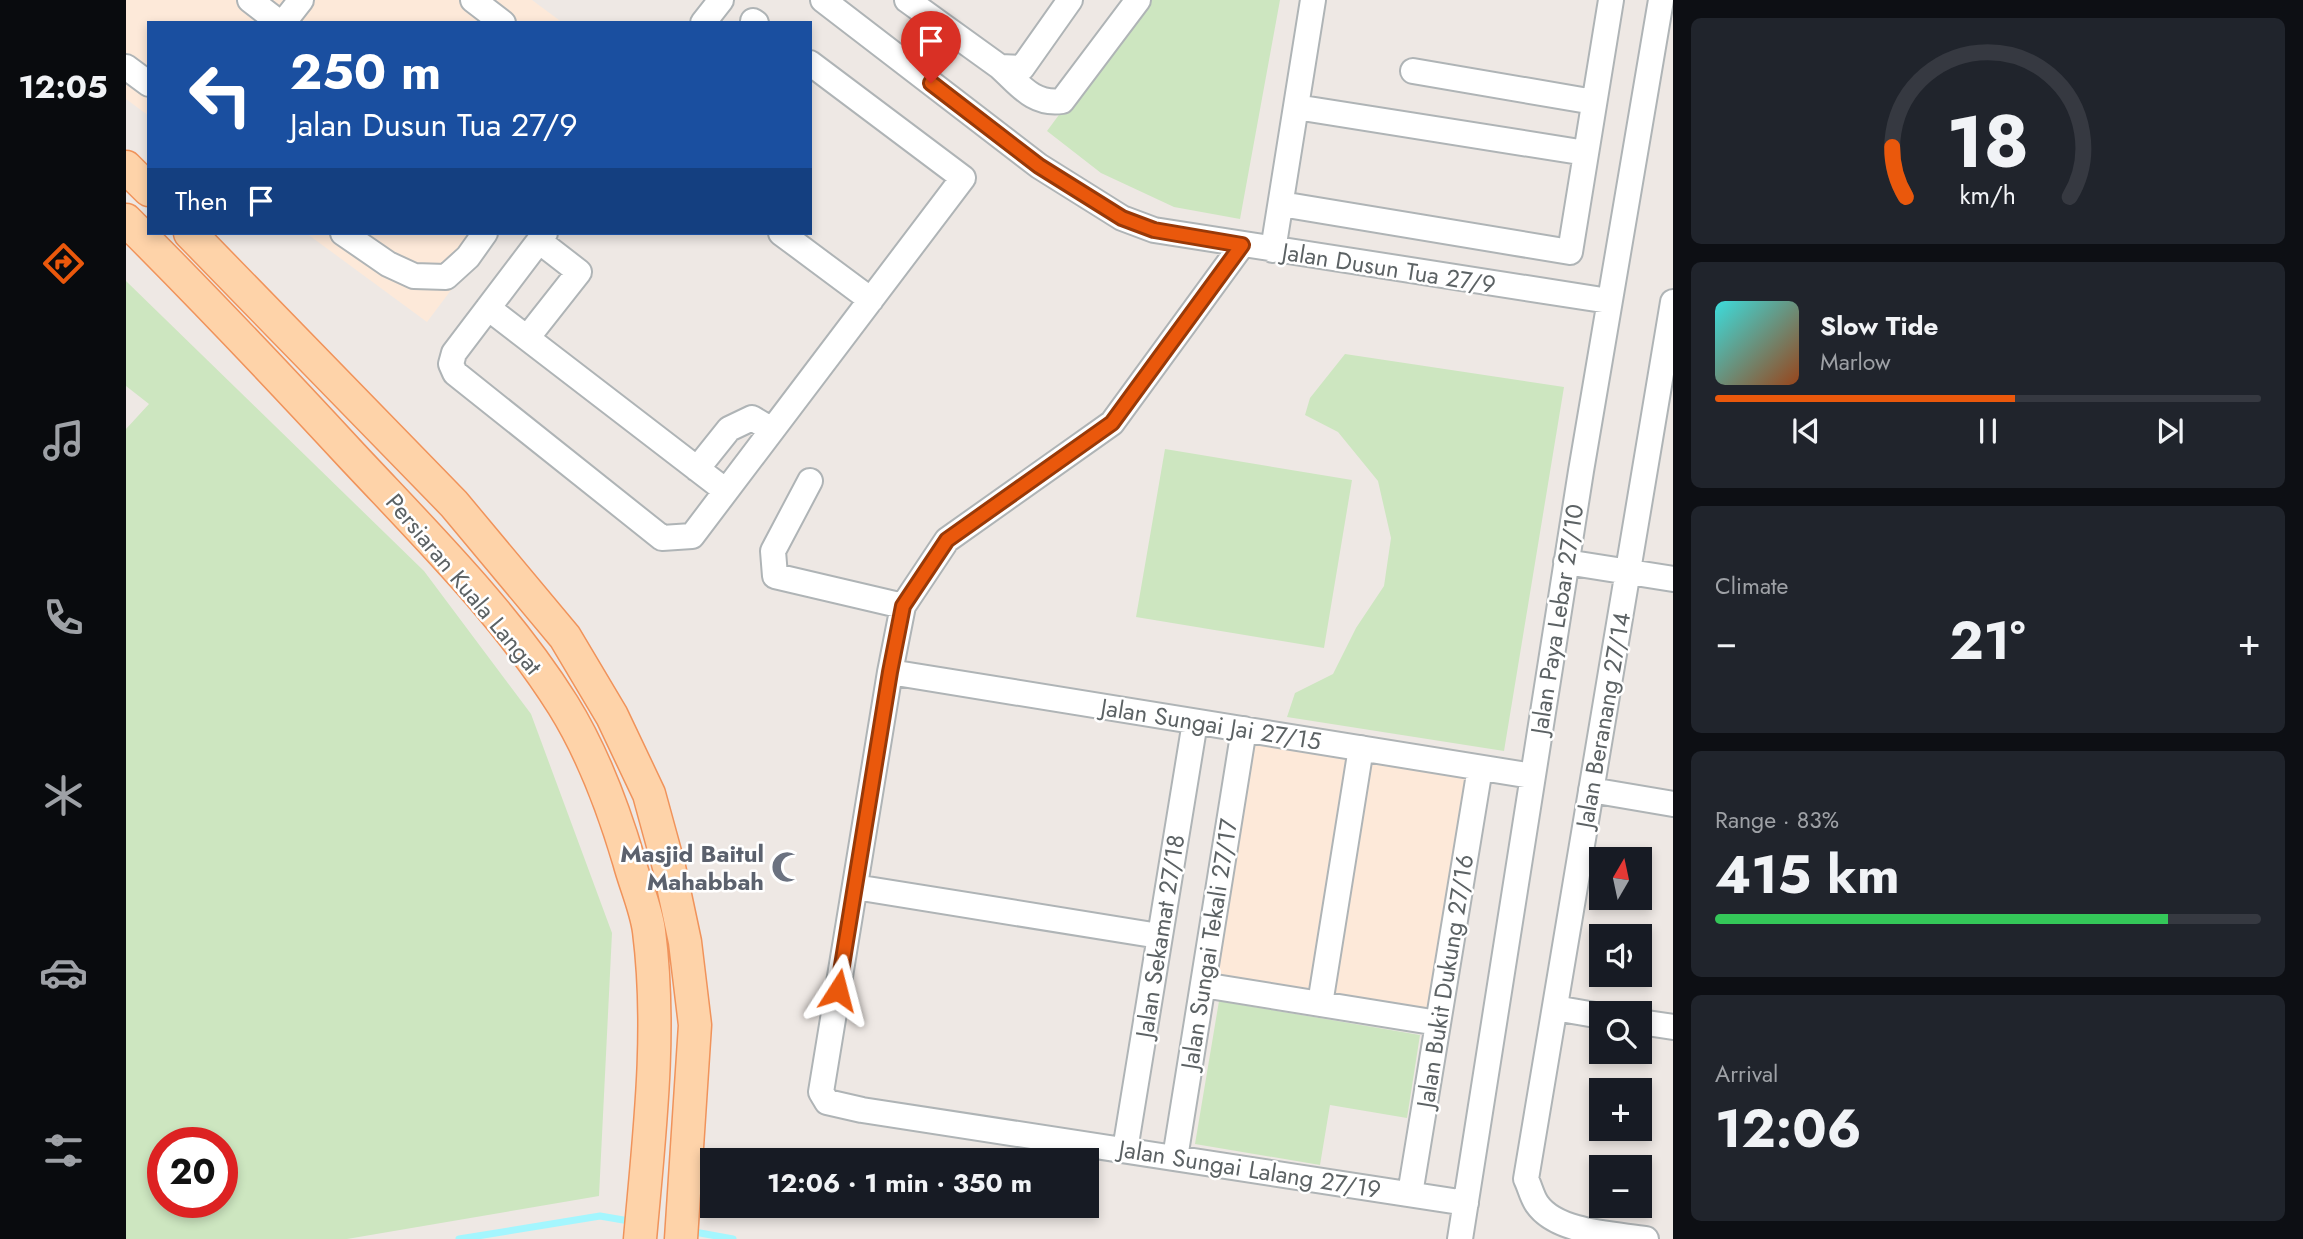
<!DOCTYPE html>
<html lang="en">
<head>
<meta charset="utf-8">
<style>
  :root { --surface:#171b24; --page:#20242c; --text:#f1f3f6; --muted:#9ea1a6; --line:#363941; --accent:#ea580c }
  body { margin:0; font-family:Jost,sans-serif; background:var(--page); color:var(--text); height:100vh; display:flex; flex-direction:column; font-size:26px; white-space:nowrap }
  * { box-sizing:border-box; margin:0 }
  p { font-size:23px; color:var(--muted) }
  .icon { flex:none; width:38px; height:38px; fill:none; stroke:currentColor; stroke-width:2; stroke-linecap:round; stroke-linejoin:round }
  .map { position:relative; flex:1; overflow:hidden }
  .details { display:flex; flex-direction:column; gap:18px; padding:18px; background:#0d0f14; width:630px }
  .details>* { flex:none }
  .hud { position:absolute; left:21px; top:21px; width:665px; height:214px; border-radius:0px; box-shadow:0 4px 10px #0003; background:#1a4fa0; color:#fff; overflow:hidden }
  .needle { width:46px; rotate:9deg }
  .controls { position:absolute; left:1463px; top:847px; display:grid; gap:14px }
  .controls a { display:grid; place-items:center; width:63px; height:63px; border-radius:0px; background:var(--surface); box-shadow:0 4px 10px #0003; font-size:35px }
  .speed { position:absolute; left:21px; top:1127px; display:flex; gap:14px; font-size:35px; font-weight:700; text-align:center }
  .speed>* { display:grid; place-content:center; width:91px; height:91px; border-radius:50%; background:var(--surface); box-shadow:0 4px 10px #0003; line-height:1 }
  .speed .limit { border:10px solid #d22; background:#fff; color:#111 }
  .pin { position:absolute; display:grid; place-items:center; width:60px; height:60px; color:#fff; margin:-72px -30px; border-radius:50% 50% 50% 0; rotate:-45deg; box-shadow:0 0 7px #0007 }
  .pin .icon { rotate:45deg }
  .me { position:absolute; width:77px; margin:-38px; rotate:9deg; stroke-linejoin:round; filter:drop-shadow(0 0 5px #0008) }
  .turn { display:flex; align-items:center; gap:24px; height:147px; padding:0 28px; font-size:32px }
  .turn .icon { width:91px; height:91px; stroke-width:2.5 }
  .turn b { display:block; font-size:49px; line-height:60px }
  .then { display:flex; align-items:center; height:66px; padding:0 28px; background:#0003; gap:14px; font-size:26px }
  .big { font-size:52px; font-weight:700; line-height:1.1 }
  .details .tile { flex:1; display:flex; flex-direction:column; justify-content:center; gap:10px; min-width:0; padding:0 24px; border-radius:10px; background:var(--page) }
  .details .dial { align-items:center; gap:0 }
  .dial svg { height:182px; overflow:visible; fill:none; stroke:var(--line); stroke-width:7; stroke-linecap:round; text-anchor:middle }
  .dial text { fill:var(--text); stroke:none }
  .song { display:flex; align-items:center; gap:21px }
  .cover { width:84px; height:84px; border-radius:10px; background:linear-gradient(135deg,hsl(180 70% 55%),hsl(20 70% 35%)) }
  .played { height:7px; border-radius:4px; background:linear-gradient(90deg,var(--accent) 55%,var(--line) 55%) }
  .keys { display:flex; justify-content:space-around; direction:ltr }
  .heat { display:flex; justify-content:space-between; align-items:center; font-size:38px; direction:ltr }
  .charge { height:10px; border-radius:5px; background:linear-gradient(90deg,#34c759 83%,var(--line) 0) }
  .trip { position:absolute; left:574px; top:1148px; width:399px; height:70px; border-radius:0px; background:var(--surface); box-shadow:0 4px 10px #0003; font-weight:700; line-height:70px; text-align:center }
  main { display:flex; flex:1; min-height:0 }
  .tab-bar { display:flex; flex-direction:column; width:126px; justify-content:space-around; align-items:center; background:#090b0e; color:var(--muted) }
  .tab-bar .icon { width:49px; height:49px }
  .tab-bar .selected { color:var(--accent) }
  .tab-bar b { font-size:32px; color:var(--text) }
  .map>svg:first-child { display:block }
  .commercial { fill:#fde9d9 }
  .green { fill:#cde6c0; fill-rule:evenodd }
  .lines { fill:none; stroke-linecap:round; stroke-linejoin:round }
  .stream { stroke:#a4f6fe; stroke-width:7 }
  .minor-casing { stroke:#afb4b6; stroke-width:28 }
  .major-casing { stroke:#f0935b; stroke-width:35 }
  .minor { stroke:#fff; stroke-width:24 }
  .major { stroke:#fed3a9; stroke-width:32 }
  .route-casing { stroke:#983908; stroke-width:18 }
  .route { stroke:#ea580c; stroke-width:12 }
  .labels { text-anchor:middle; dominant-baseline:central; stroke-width:5; stroke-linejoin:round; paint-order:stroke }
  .street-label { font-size:24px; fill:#5c6264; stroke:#fff }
  .worship-label { font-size:24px; font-weight:bold; fill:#5b616d; stroke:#fff; text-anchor:end }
</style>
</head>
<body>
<main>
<nav class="tab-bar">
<b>12:05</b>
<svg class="icon selected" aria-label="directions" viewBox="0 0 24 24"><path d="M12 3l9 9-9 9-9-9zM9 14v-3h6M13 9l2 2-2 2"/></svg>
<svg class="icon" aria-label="music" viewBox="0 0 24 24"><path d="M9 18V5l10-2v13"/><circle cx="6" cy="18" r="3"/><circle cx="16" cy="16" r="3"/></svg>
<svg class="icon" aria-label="phone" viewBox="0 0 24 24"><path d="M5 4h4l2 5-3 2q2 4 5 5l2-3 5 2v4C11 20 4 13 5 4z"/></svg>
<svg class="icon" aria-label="climate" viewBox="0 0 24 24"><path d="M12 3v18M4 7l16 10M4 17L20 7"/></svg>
<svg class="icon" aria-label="car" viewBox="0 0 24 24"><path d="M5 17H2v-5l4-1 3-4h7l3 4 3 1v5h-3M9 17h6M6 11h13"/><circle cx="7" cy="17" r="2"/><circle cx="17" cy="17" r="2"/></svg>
<svg class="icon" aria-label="filters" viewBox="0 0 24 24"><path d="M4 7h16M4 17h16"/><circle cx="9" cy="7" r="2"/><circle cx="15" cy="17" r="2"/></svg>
</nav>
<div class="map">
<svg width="1547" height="1239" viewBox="0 0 1547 1239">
  <rect width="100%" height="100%" fill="#eee8e4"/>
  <!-- commercial -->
  <path class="commercial" d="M0,0h406l31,23h-414v93l-23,-17z
    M180,233h188l-67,89z
    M1128,741l212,33 -37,241 -216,-36z"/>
  <!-- green -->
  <path class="green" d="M1018,0h136l-40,219 -66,-12 -73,-34 -54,-42z
    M0,281l298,290 107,143 81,219 -13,263 -252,43h-221v-810l23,-25 -23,-18zM37,1143h59v59h-59z
    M1219,354l219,33 -60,364 -217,-34 8,-24 38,-19 23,-46 28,-42 7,-48 -13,-57 -40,-49 -33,-17 5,-17z
    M1039,449l187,31 -28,168 -188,-31z
    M1093,1001l201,34 -13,83 -77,-13 -10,60 -125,-21z"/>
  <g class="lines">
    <!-- stream -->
    <path class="stream" d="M563,1231l44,8
      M333,1239l141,-23 35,6"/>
    <defs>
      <path id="minor" d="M124,0l30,23
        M347,0l30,23
        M697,0l216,166 83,52 32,12 455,71
        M781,0l93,67 22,1 48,-68
        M627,21l3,2
        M157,23l18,-23
        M577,23l18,-23
        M0,67l23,17
        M874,67c20,18 33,38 62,34l76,-101
        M1287,71l181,31
        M1170,107l290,46
        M1155,204l289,48 41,-252
        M217,233l45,31 26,12 32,1 22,-20 17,-24
        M419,233l-91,120 -3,11 4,9 207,165 30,-2 271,-358 -153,-115
        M655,233l90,67
        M413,241l40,31 -52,66 199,153
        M1116,245l-130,178 -165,117 -44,66 -13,66 -69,420 6,10 35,8 604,93
        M1147,250l40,-250
        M362,308l39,30
        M571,469l32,-40 23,-11 20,12
        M684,481l-37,70 2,25 128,30
        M1440,562l107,17
        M764,672l642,104
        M1465,790l82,14
        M729,887l304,49
        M1077,985l235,38
        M1194,1004l41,-256
        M1429,1008l46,8
        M1514,1022l33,5
        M999,1150l70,-428
        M1049,1158l69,-429
        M1284,1194l70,-426
        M1334,1239l121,-768 80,-471
        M1520,1239c-32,-5 -89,-6 -109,-35 -5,-7 -7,-17 -11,-25l147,-877"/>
      <path id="major" d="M0,167l23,23
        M0,220c77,77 152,156 226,236 74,79 153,157 211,249 30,48 50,102 66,156 6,23 17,47 20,70 13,102 0,206 -9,308
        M64,233l264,271 111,133 47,79 37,78 20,73 16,75 10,83 -14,214"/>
    </defs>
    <!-- minor casing -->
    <use href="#minor" class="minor-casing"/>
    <!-- major casing -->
    <use href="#major" class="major-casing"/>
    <!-- minor -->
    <use href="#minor" class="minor"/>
    <!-- major -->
    <use href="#major" class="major"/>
  </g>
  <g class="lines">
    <defs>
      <path id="route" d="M712,990l52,-318 13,-66 44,-66 165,-117 130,-178 -88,-15 -32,-12 -83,-52 -108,-83"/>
    </defs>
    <!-- route casing -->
    <use href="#route" class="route-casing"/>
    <!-- route -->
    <use href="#route" class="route"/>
  </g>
  <!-- icons -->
  <defs>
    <symbol id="mosque-bare" viewBox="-9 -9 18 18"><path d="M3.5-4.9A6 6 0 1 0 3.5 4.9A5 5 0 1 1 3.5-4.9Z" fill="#6b7280" stroke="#fff" stroke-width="2.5" paint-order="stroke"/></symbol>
  </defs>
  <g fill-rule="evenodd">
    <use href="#mosque-bare" x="639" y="845" width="44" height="44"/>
  </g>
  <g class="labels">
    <!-- street labels -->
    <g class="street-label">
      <text transform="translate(1263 268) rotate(9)">Jalan Dusun Tua 27/9</text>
      <text transform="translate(338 584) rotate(50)">Persiaran Kuala Langat</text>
      <text transform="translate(1431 619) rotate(-81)">Jalan Paya Lebar 27/10</text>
      <text transform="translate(1477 720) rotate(-80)">Jalan Beranang 27/14</text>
      <text transform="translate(1085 724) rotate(9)">Jalan Sungai Jai 27/15</text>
      <text transform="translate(1034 936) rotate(-81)">Jalan Sekamat 27/18</text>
      <text transform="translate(1083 944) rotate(-81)">Jalan Sungai Tekali 27/17</text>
      <text transform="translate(1319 981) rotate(-81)">Jalan Bukit Dukung 27/16</text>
      <text transform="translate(1124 1169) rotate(9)">Jalan Sungai Lalang 27/19</text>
    </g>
    <!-- worship labels -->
    <g class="worship-label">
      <text x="638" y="853">Masjid Baitul<tspan x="638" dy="28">Mahabbah</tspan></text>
    </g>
  </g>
</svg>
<div class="controls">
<a><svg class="needle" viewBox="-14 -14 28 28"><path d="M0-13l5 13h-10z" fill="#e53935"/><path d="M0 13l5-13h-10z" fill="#9ea1a6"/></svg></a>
<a><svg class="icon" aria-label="sound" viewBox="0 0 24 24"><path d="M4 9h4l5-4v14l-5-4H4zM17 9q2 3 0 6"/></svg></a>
<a><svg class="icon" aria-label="search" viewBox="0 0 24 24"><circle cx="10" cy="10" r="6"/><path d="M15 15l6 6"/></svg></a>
<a>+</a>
<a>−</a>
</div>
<div class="speed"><div class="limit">20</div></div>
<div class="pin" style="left:805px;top:83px;background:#d93025"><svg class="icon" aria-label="arrive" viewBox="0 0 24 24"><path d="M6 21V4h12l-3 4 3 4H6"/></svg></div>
<svg class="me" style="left:712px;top:990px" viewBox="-20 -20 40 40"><path d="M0-17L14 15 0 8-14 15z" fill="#ea580c" stroke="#fff" stroke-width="4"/></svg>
<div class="trip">12:06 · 1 min · 350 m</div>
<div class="hud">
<div class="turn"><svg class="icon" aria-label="left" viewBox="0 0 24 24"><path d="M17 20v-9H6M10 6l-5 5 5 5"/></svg><div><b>250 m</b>Jalan Dusun Tua 27/9</div></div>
<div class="then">Then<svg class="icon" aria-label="arrive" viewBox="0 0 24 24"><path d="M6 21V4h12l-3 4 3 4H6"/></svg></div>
</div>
</div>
<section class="details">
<div class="tile dial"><svg viewBox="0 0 100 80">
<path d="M14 69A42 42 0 1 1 86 69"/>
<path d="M14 69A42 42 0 0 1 8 47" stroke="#ea580c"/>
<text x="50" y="56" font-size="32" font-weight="700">18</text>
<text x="50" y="72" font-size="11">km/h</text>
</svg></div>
<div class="tile">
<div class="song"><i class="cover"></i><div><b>Slow Tide</b><p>Marlow</p></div></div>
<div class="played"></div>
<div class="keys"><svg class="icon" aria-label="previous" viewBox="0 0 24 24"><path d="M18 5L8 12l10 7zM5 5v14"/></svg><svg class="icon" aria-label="pause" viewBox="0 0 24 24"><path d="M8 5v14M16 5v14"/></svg><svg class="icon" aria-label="next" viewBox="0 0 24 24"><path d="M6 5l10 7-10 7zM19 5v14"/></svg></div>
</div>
<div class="tile"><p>Climate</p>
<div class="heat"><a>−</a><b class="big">21°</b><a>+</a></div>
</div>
<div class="tile"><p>Range · 83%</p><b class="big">415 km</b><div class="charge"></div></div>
<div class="tile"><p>Arrival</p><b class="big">12:06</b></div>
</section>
</main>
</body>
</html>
